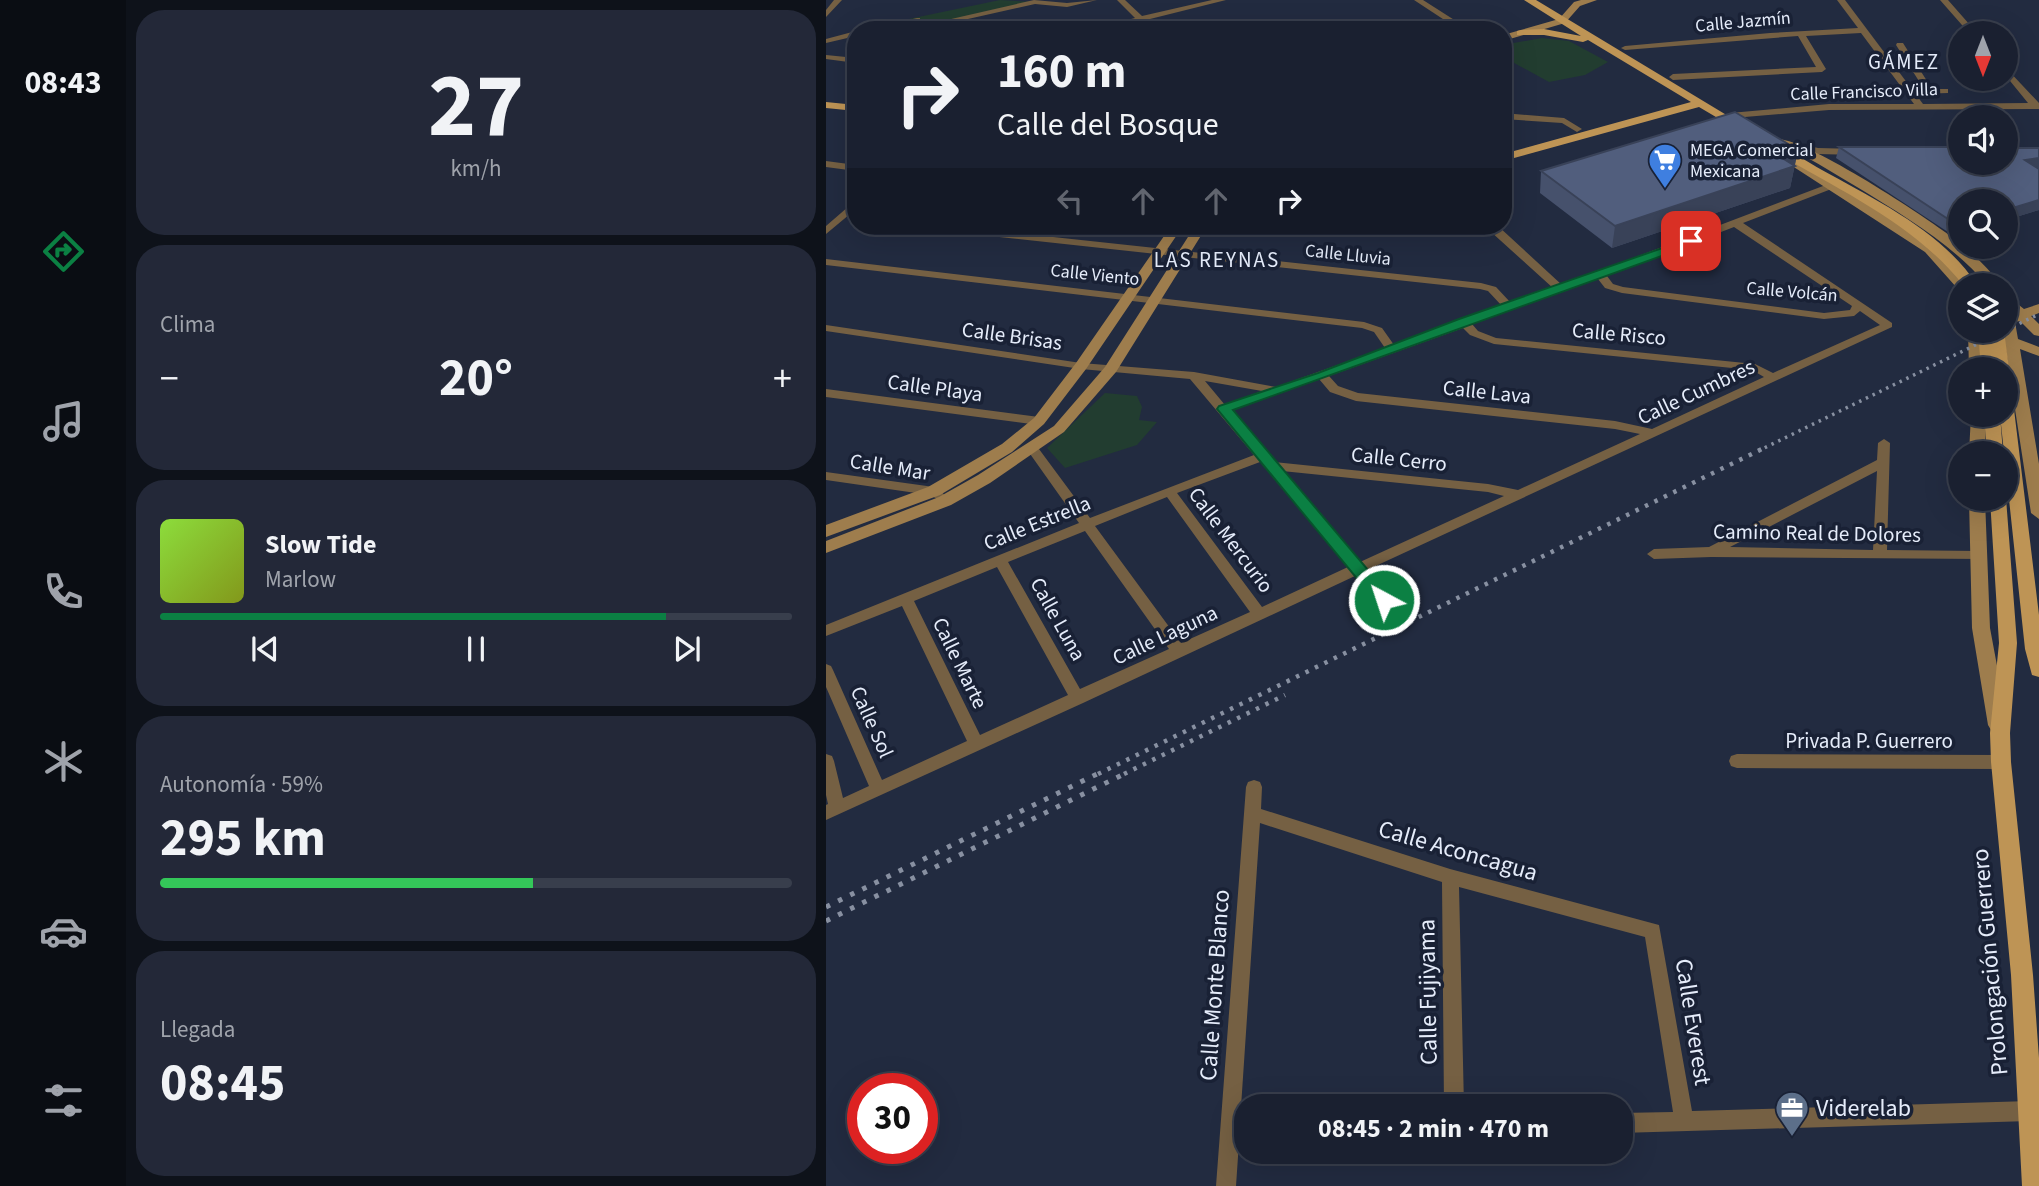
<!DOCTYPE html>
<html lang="es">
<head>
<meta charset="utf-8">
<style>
  :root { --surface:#1a2030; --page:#232838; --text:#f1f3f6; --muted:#9fa3ab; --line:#383e4c; --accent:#0b8043 }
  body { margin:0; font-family:"Source Sans 3",sans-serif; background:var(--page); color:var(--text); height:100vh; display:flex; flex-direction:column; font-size:26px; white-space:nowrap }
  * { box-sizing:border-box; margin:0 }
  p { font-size:23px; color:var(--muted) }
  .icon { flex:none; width:38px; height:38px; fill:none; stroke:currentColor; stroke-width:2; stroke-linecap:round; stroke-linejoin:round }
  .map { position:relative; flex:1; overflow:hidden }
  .drawer { display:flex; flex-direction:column; gap:10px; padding:10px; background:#0e121a; width:700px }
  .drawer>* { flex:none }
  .hud { position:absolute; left:21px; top:21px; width:665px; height:214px; border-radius:28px; box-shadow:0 7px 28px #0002,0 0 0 2px var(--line); background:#1a2030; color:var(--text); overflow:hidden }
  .needle { width:46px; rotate:180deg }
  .tools { position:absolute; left:1122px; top:21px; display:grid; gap:14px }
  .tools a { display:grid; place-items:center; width:70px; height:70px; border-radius:50%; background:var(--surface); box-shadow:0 7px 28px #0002,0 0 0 2px var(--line); font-size:35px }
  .speed { position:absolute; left:21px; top:1073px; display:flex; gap:14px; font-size:35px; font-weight:700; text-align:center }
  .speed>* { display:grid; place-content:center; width:91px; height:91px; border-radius:50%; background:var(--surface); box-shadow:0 7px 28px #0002,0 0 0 2px var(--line); line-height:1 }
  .speed .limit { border:10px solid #d22; background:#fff; color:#111 }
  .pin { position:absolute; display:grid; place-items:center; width:60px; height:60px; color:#fff; margin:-30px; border-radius:14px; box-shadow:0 4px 10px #0006 }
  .me { position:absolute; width:77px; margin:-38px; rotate:320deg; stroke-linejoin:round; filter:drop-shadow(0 0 5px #0008) }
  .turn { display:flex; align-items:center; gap:24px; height:147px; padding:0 35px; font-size:32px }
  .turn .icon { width:91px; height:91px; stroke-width:2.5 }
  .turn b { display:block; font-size:49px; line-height:60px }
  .lanes { display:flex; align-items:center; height:66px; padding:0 35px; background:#0003; justify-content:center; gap:35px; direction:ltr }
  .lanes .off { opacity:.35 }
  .big { font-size:52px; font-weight:700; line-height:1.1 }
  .drawer .card { flex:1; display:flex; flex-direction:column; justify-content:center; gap:10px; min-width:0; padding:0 24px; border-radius:28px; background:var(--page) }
  .drawer .dial { align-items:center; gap:0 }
  .dial b { font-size:91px; line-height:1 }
  .song { display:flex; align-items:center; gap:21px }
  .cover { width:84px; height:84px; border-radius:10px; background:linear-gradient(135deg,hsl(90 70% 55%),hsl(70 70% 35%)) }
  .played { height:7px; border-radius:4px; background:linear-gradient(90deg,var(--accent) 80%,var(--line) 80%) }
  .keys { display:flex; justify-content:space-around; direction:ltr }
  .heat { display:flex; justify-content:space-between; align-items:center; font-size:38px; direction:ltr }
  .charge { height:10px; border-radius:5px; background:linear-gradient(90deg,#34c759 59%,var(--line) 0) }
  .trip { position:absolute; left:408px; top:1094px; width:399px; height:70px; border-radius:28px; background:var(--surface); box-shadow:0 7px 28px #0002,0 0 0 2px var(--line); font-weight:700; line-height:70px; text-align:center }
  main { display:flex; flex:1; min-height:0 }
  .tab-bar { display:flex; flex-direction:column; width:126px; justify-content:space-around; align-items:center; background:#0a0d13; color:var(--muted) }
  .tab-bar .icon { width:49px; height:49px }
  .tab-bar .selected { color:var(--accent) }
  .tab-bar b { font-size:32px; color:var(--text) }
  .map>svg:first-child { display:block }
  .green { fill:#223d30 }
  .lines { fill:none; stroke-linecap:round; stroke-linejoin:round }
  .minor { fill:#756043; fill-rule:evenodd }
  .secondary { fill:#9e7d4d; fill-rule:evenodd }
  .primary { fill:#be9455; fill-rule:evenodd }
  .rail-far2 { stroke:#8890a1; stroke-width:3.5; stroke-dasharray:2.5 5; stroke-linecap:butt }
  .rail-far1 { stroke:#8890a1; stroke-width:4.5; stroke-dasharray:3.5 7; stroke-linecap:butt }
  .rail { stroke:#8890a1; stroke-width:5; stroke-dasharray:4.5 9; stroke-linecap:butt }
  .primary-bridge { stroke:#be9455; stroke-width:14 }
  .wall { fill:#46516c }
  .shaded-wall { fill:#394258 }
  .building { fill:#515e7d; stroke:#394258; stroke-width:2 }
  .route { fill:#0b8043; stroke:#07532c; stroke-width:2 }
  .labels { text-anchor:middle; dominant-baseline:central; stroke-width:7; stroke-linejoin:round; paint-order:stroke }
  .far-street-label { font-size:18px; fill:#e5ecfa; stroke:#192135 }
  .far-poi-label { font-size:18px; fill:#e5ecfa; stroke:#192135; text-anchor:start }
  .far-quarter-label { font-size:21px; letter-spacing:2px; fill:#e5ecfa; stroke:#192135 }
  .street-label { font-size:21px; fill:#e5ecfa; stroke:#192135 }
  .near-street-label { font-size:24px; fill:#e5ecfa; stroke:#192135 }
  .near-poi-label { font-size:24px; fill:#e5ecfa; stroke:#192135; text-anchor:start }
</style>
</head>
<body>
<main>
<nav class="tab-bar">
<b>08:43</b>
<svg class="icon selected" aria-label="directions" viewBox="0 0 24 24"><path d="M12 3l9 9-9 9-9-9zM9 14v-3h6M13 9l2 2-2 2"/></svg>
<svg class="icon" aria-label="music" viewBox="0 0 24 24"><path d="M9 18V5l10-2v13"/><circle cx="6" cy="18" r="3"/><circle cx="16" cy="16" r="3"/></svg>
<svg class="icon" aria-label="phone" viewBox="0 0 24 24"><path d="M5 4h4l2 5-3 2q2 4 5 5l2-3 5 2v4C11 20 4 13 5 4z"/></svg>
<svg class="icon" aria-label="climate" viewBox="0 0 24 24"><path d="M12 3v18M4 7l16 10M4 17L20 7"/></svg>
<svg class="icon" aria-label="car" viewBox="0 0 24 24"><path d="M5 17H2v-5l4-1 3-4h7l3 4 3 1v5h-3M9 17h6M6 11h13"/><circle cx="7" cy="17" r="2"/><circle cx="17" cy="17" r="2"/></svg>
<svg class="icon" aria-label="filters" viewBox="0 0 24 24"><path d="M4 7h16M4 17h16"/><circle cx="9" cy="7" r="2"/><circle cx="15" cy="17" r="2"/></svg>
</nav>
<section class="drawer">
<div class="card dial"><b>27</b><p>km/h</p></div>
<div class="card"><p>Clima</p>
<div class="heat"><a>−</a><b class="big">20°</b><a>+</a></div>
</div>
<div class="card">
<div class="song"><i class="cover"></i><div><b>Slow Tide</b><p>Marlow</p></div></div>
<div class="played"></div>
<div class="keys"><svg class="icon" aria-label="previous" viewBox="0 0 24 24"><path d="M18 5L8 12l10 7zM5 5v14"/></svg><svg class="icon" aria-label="pause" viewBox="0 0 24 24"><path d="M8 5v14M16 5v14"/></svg><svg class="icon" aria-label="next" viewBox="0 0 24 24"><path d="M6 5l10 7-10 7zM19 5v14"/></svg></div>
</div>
<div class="card"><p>Autonomía · 59%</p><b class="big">295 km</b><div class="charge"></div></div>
<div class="card"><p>Llegada</p><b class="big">08:45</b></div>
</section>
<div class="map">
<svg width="1213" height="1186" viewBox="0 0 1213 1186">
  <rect width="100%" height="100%" fill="#222b40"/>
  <!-- green -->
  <path class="green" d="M174,0l35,2 -128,28h-51z
    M716,38l27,3 39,21 -23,13 -36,7 -44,-24 3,-14z
    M279,393l32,3 5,11 -3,13 18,2 -20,23 -72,23 -18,-20z"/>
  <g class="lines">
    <!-- minor -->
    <path class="minor" d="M8,0h8l-16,17v-7z
      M208,0l33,3 30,-3 -30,7 -32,-3 -116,26h-16z
      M291,0h8l17,16 70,-16h14l-80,20 10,10h-9l-8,-8 -36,8h-15l47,-12z
      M588,0h9l47,30h-10l-6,-4 -11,4h-12l18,-7z
      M1011,0h8l78,104 105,-1 -22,-27v-8l33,35v6l-210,1 -96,8 -3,-1v-4l99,-9h85l-53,-71 -55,3 20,33 -4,3 -149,8 -4,-3 4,-3 143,-7 -18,-31 -173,14 -4,-2 4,-2 145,-13 88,-5z
      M1114,0h8l29,33h-8z
      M91,18h3v4l-38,8h-16z
      M30,31v5l-30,7v-4z
      M1071,43h6l29,46h16v4l-30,1v-4l6,-1 -28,-44z
      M0,55l30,3v5l-30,-4z
      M677,113l61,5 18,11 -5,3 -15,-9 -59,-4z
      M970,143l22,5 39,1 5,3 -5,3 -39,-1 -25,-6v-4z
      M0,161l30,4v6l-30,-4z
      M1005,183l5,3 -2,2 -91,35 149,100v4l-525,243 22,26 2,4 -2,4h-10l-24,-28 -272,127 -257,117v-15l2,-1 -2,-9v-41l6,2 2,5 9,37 26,-12 -43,-99v-23l5,2 2,4 49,110 85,-39 -65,-135 -76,30v-11l253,-102 -51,-72 -2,-3 2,-3h8l54,73 164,-63 -64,-76 -109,-10 -255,-38v-6l255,38 113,9 82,15 109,-39 -11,-16 -12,-4 -536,-63v-6l538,63 18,6 12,17 108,-39 -14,-15 -8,-2 -555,-60 -5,-3h30l531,57 15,4 15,16 42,-15 -63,-57 -54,-2 -5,-3h67l64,59zM908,227l118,79 -2,4 -26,3 -201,-26 -10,-3 -6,-8zM772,279l7,9 17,5 202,26 30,-3 6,-5 20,14 -107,48 -18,-9 -259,-26 -18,-7 -6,-7zM637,328l7,7 24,9 258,26 12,7 -112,52 -37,-8 -257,-28 -20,-7 -9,-10zM493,379l11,13 26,9 259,28 25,5 -122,56 -30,-6 -214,-22 -5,-9 -4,-1 -35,-41zM379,381l57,10 -37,14zM434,462l88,105 -86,40 -85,-114zM456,471l206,21 16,4 -144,66zM341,497l83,115 -69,31 -86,-117zM259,531l84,118 -89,40 -72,-127zM171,567l71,128 -88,40 -66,-134z
      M30,200v9l-30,25v-8z
      M0,389l213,28 6,4 -6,4 -213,-28z
      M1058,439l6,4 -3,107 91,1 5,2 2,3 -2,3 -272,-2 -57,2 -7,-5 7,-5 55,-2 168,-87 1,-17zM1051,471l-4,79 -143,-3z
      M0,472l108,15 5,1 6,8 -6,4 -9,-5 -104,-15z
      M911,754l264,1 6,2 2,5 -2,5 -6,2 -264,-1 -6,-2 -2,-5 2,-5z
      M428,780l6,2 2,5 -1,22 189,60 209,56 33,186 338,-10 7,3 2,5 -2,9 -7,3 -410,12v-20l53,-1 -28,-175 -186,-50 5,219h-20l-2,-224 -182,-59 -20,299h6v20h-7l-3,44h-20l30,-399 2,-5z"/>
    <!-- secondary -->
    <path class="secondary" d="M755,0h16l-17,6 -15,17 -62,18v-6l56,-16 15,-17z
      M949,139c27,-4 151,78 177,98 17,13 35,29 49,48h-14c-36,-42 -83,-69 -130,-98 -27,-16 -52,-33 -82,-44z
      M951,152h8l150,94 15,14 19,25 -12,3 -32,-36 -148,-96z
      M345,226h12l-97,143 -42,55 -32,28 -72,43 -114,42v-12l102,-38 74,-43 32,-26 42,-55z
      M369,226h12l-91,146 -52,60 -74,51 -39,22 -125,48v-12l113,-44 39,-22 76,-49 51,-59z
      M1180,295l18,14 15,-5v9l-8,3 8,8v12l-5,-1 -14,-14 -5,1 3,17 21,8v9l-19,-7 19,115v55l-8,-6 -26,-169 -9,-6 10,-7z
      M1142,331h14l1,38h-14z
      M1145,415h15l-1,38h-16z
      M1143,499h16l5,129 18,97 -3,5 -7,3 -7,-3 -3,-5 -16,-97z"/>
    <!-- primary -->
    <path class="primary" d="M698,0h12l212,128 -10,2 -39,-23 -196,54v-7l188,-52 -103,-62 -5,2 -39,-7h-27v-4l4,-1 23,-1 37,7z
      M0,102l30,3v6l-30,-3z
      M949,145c16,5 32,17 47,25 54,30 121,62 155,115h-14c-48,-61 -126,-96 -192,-135v-4z
      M1180,396l7,5 26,214v62l-7,-2 -7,-26 -25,-234h6z
      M1158,415h16l3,38h-16z
      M1180,498l11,145 -7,90 1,29 22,213 6,83v128h-17l-11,-211 -20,-213 -1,-29 9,-90 -9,-144z"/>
    <!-- rail-far2 -->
    <path class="rail-far2" d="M1180,330l33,-16
      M932,451l246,-120"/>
    <!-- rail-far1 -->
    <path class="rail-far1" d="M272,774l664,-325
      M298,774l161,-79"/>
    <!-- rail -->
    <path class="rail" d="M0,907l275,-135
      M0,921l302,-149"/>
    <!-- primary-bridge -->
    <path class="primary-bridge" d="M1159,331l3,38
      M1171,331l5,38"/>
  </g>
  <!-- wall -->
  <path class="wall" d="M1013,147l200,1v20h-1l1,42 -33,10v-19h-46v39l-124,-82z
    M972,150l-8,38 -178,60 -72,-55 1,-22z"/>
  <!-- shaded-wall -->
  <path class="shaded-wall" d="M972,150l-8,38 -178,60 3,-22 164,-70z
    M1213,158v10l-18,3 4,-11z
    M1213,200v10l-33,10v-10z"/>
  <!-- building -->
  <path class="building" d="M909,112l63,38 -19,6 16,10 -180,60 -74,-55z
    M1013,147h121v16h46v-15h33v10l-14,2 14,9v31l-33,10v-9h-46v26z"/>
  <!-- route -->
  <path class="route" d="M865,238l6,3 -2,3 -462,166 157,186 2,4 -2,4h-12l-161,-195 2,-3 99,-33 141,-54z"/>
  <!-- icons -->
  <defs>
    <symbol id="supermarket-pin" viewBox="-11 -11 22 30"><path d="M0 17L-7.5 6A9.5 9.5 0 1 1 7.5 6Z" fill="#3f7fe0" stroke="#192135"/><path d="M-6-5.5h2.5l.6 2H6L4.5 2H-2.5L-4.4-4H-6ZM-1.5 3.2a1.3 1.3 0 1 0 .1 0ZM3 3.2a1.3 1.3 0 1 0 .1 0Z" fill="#fff"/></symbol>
    <symbol id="office-pin" viewBox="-11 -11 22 30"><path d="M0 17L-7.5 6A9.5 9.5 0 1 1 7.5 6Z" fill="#5c6f8a" stroke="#192135"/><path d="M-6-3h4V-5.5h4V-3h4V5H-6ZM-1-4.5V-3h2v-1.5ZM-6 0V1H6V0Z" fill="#fff"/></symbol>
  </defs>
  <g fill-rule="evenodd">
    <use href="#supermarket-pin" x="820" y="141" width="38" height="52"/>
    <use href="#office-pin" x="947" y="1089" width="38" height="52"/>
  </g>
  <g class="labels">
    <!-- far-street labels -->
    <g class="far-street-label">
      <text transform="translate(917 22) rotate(-5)">Calle Jazmín</text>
      <text transform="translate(1038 92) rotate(-2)">Calle Francisco Villa</text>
      <text transform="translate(522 255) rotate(6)">Calle Lluvia</text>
      <text transform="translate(269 275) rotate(6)">Calle Viento</text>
      <text transform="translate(966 292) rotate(5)">Calle Volcán</text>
    </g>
    <!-- far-poi labels -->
    <g class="far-poi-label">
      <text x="864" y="150">MEGA Comercial<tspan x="864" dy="21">Mexicana</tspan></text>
    </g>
    <!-- far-quarter labels -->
    <g class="far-quarter-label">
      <text x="1078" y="62">GÁMEZ</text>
      <text x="391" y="260">LAS REYNAS</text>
    </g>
    <!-- street labels -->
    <g class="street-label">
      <text transform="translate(793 334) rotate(5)">Calle Risco</text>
      <text transform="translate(186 336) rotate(8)">Calle Brisas</text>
      <text transform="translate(109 388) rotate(8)">Calle Playa</text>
      <text transform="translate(661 392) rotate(6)">Calle Lava</text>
      <text transform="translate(870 392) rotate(-25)">Calle Cumbres</text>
      <text transform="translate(573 459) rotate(6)">Calle Cerro</text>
      <text transform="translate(64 467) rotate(9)">Calle Mar</text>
      <text transform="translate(211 523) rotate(-22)">Calle Estrella</text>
      <text transform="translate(991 533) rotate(1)">Camino Real de Dolores</text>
      <text transform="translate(405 540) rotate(53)">Calle Mercurio</text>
      <text transform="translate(232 619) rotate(61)">Calle Luna</text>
      <text transform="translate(339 635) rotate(-25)">Calle Laguna</text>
      <text transform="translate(134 663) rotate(64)">Calle Marte</text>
      <text transform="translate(46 722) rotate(66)">Calle Sol</text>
      <text x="1043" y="741">Privada P. Guerrero</text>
    </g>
    <!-- near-street labels -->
    <g class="near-street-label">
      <text transform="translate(632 851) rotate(16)">Calle Aconcagua</text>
      <text transform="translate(1164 962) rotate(-95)">Prolongación Guerrero</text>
      <text transform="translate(389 985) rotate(-86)">Calle Monte Blanco</text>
      <text transform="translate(602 992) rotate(-91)">Calle Fujiyama</text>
      <text transform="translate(867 1022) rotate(81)">Calle Everest</text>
    </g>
    <!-- near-poi labels -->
    <g class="near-poi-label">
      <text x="990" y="1108">Viderelab</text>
    </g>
  </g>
</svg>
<div class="tools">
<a><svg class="needle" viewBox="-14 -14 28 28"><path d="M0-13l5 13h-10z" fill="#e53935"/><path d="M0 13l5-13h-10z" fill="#9fa3ab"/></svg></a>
<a><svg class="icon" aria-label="sound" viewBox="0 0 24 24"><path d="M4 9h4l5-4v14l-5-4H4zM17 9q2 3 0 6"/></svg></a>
<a><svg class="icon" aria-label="search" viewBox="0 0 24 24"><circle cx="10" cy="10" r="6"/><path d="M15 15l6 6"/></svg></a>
<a><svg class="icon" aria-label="layers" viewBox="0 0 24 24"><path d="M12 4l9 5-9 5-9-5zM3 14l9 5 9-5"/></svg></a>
<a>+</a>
<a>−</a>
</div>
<div class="speed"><div class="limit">30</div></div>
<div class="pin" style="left:865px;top:241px;background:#d93025"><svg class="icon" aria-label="arrive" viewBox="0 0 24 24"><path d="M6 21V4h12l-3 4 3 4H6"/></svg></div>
<svg class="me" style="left:558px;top:600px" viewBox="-20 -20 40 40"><circle r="17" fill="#0b8043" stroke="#fff" stroke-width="3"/><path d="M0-11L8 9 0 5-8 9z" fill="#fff"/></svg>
<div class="trip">08:45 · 2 min · 470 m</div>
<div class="hud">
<div class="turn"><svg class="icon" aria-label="right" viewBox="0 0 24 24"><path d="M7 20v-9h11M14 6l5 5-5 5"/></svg><div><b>160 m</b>Calle del Bosque</div></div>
<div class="lanes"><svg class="icon off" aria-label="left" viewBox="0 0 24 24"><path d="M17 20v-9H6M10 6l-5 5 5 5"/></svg><svg class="icon off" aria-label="ahead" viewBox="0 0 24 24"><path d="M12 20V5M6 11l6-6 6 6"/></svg><svg class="icon off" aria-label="ahead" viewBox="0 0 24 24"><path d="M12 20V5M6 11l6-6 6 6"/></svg><svg class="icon" aria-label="right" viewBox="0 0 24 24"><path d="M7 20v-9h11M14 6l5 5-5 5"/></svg></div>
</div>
</div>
</main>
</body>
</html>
